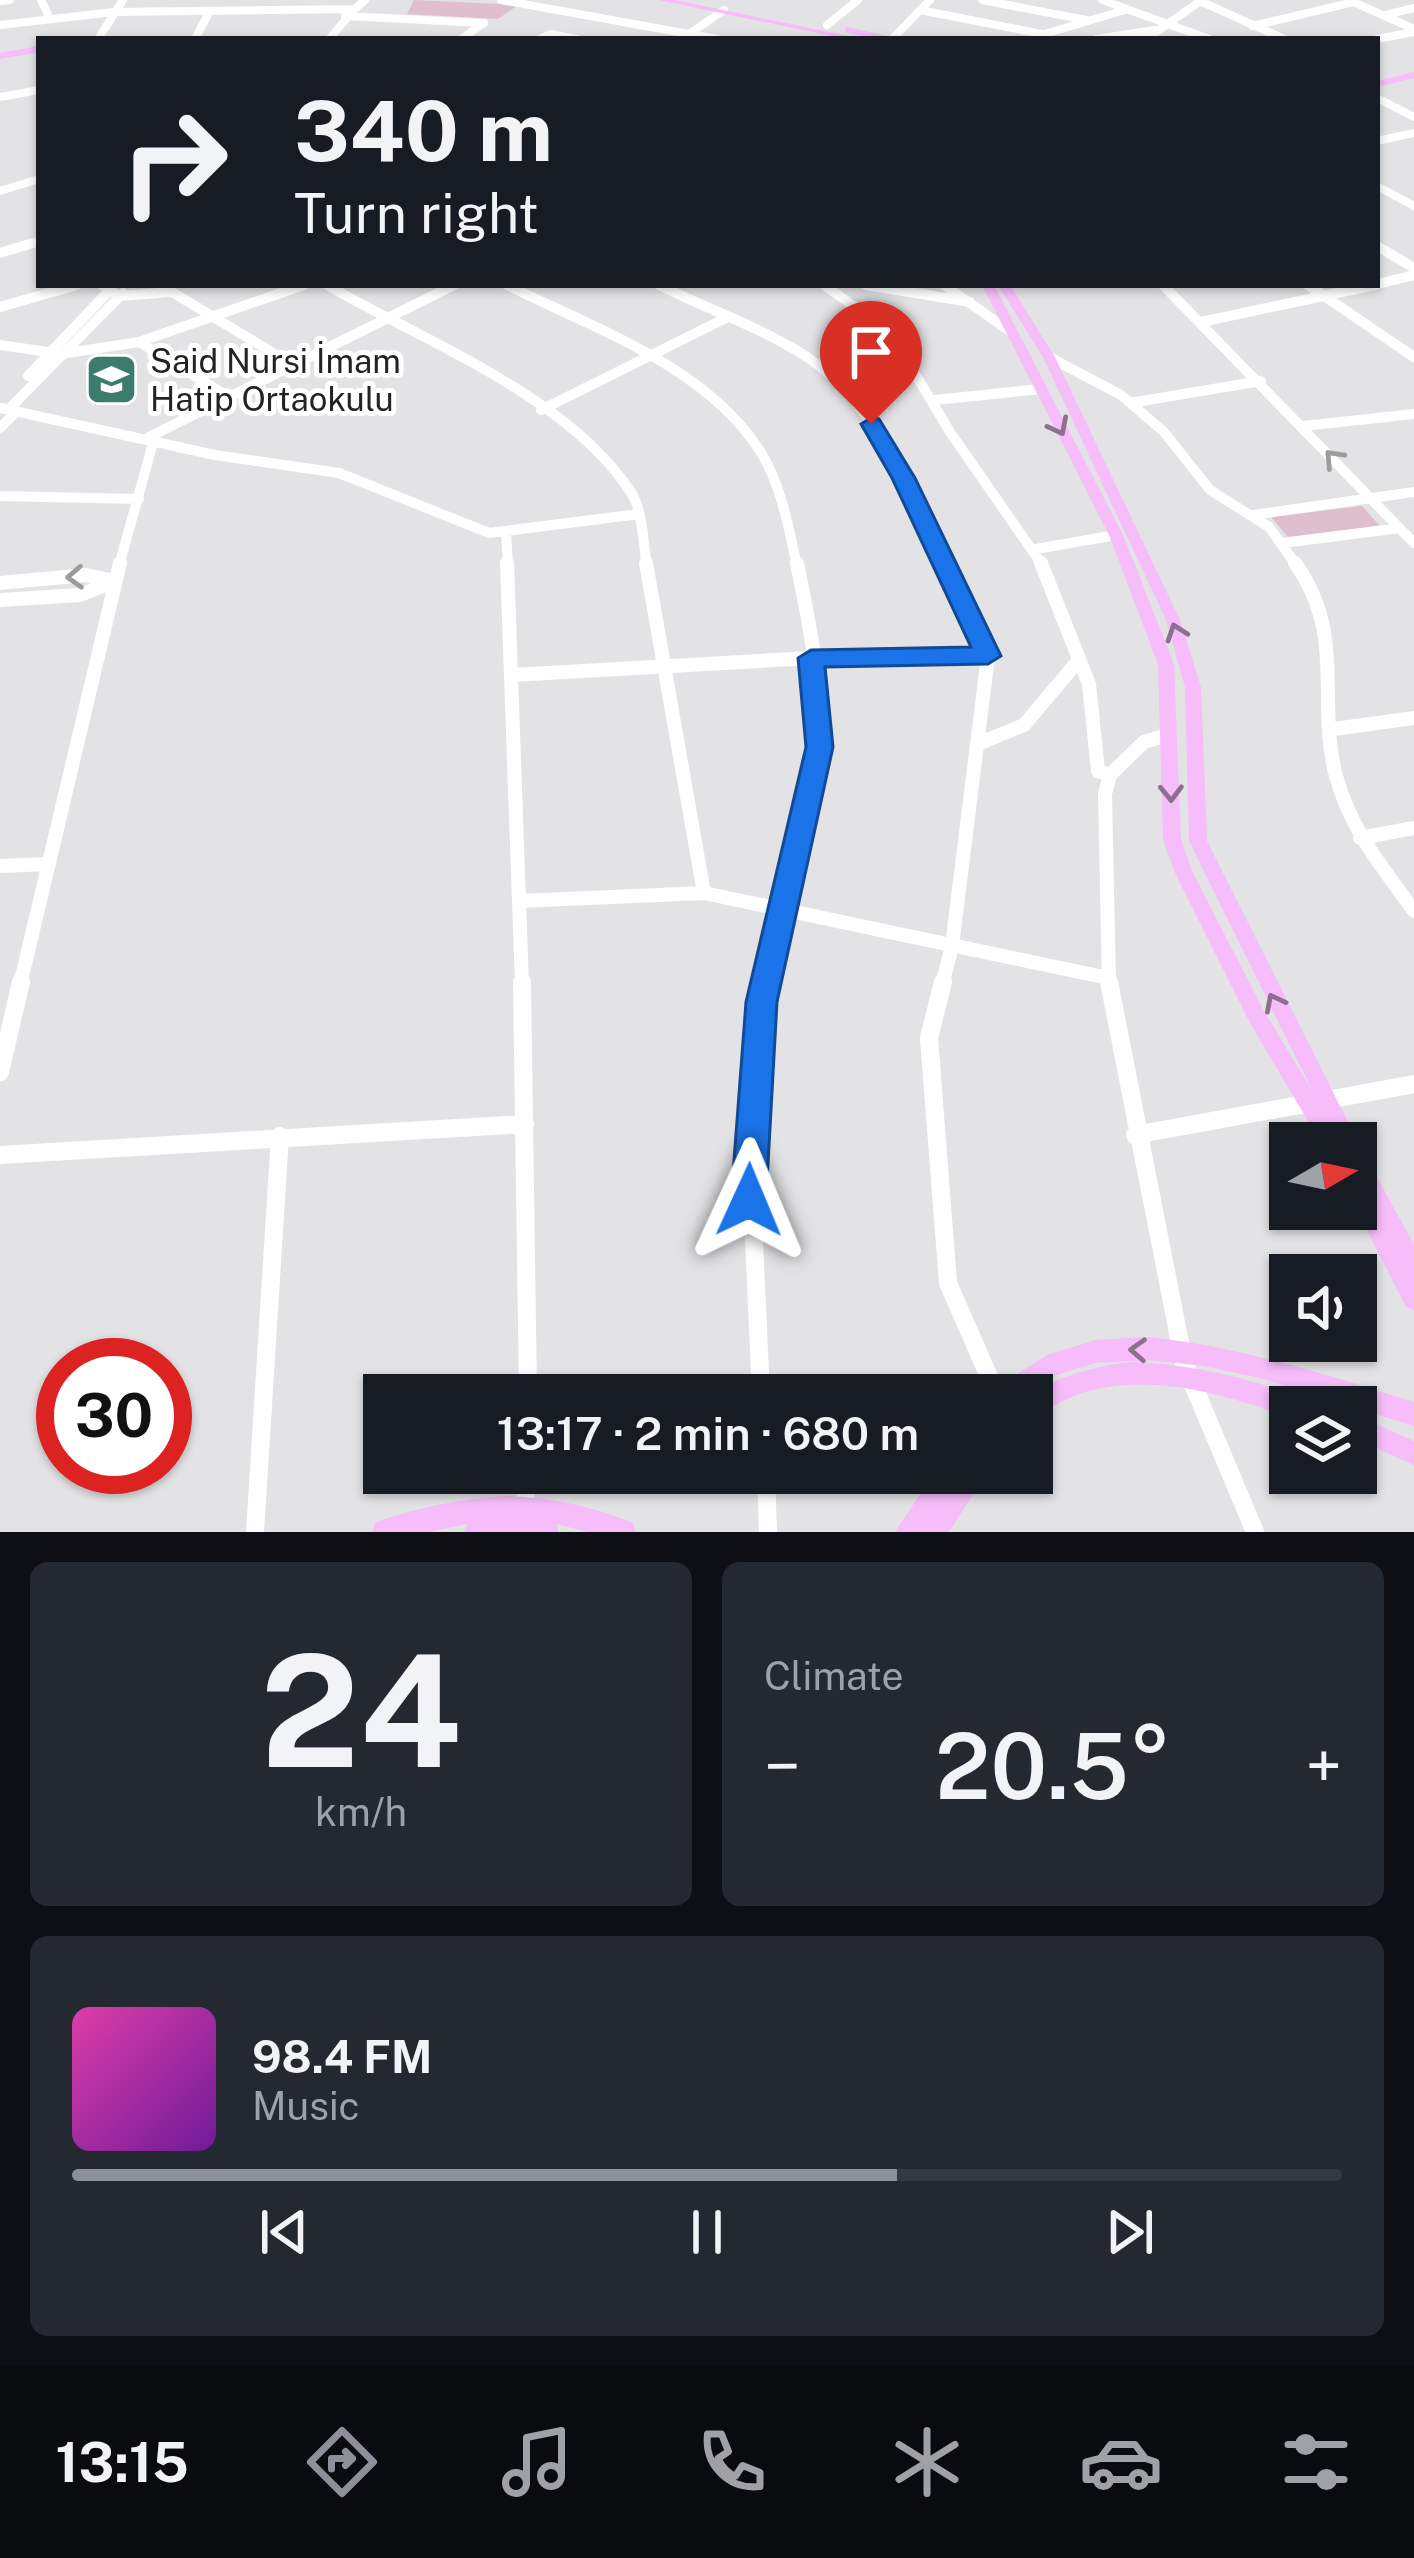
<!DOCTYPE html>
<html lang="en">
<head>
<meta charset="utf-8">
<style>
  :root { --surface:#171b24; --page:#242831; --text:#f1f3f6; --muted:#9ea1a6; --line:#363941; --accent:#8c9099 }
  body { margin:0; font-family:"Public Sans",sans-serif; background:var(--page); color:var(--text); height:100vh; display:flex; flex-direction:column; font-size:45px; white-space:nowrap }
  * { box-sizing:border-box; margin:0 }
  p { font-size:39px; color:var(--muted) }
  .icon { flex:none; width:66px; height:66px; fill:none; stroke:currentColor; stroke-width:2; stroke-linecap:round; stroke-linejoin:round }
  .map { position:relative; height:1532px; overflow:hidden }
  .details { display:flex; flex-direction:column; gap:30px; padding:30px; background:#0d0f14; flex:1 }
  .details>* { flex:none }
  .top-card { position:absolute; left:36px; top:36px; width:1344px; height:252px; border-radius:0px; box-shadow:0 3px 9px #0004; background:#171b24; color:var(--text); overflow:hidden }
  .needle { width:78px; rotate:81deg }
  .buttons { position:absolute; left:1269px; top:1122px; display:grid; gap:24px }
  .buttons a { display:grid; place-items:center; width:108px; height:108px; border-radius:0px; background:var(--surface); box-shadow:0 3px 9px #0004; font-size:60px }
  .speed { position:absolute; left:36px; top:1338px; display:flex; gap:24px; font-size:60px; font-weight:700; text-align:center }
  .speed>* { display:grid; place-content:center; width:156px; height:156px; border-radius:50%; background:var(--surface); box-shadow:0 3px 9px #0004; line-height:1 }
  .speed .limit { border:18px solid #d22; background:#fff; color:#111 }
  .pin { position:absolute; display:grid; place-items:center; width:102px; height:102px; color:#fff; margin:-123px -51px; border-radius:50% 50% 50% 0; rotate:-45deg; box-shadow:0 0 12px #0007 }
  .pin .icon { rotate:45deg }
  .me { position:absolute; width:132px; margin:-66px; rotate:1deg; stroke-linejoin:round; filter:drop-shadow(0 0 9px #0008) }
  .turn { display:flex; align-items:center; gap:42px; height:252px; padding:0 60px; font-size:54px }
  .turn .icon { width:156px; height:156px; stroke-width:2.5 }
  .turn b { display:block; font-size:84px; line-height:102px }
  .big { font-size:90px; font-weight:600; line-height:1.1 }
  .details .card { flex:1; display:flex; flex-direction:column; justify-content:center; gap:18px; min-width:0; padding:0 42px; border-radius:18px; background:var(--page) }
  .details .dial { align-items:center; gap:0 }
  .dial b { font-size:156px; line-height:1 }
  .song { display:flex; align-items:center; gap:36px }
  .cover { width:144px; height:144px; border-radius:18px; background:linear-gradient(135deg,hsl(320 70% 55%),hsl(280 70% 35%)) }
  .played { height:12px; border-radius:6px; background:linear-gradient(90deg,var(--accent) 65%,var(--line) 65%) }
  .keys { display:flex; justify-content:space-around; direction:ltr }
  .heat { display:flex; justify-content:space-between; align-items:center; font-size:66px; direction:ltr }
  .details .tiles { flex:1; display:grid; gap:30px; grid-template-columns:1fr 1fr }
  .card:last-child { grid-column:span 2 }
  .trip { position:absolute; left:363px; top:1374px; width:690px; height:120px; border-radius:0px; background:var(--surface); box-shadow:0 3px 9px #0004; font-weight:600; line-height:120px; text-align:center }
  .tab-bar { display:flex; height:192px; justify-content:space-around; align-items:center; background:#090b0e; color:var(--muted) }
  .tab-bar .icon { width:84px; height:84px }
  .tab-bar .on { color:var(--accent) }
  .tab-bar b { font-size:54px; color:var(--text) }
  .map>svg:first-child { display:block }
  .green { fill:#dfbecd }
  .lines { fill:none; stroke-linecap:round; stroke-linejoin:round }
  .minor-far3 { stroke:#fff; stroke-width:8 }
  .minor-far2 { stroke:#fff; stroke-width:10 }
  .minor-far1 { stroke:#fff; stroke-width:14 }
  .minor { stroke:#fff; stroke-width:18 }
  .major { fill:#f7bdfa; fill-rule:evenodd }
  .oneway { stroke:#8d708f }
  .oneway2 { stroke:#9c9c9c }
  .route { fill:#1a73e8; stroke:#114b97; stroke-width:3 }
  .labels { text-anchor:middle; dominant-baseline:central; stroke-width:10; stroke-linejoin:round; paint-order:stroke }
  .far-poi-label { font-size:33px; fill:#232324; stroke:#fff; text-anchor:start }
</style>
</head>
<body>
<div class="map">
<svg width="1414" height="1532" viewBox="0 0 1414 1532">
  <rect width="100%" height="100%" fill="#e3e2e5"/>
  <!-- green -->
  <path class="green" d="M414,0l104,5 -20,14 -91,-5z
    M1362,506l18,20 -92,11 -17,-20z"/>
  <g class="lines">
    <!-- minor-far3 -->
    <path class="minor-far3" d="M41,0l9,19
      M501,0l216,39
      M982,0l104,20
      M1102,0l107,39
      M1349,0l65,29
      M0,1l10,-1
      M1200,1l84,38
      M920,10l122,24
      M1386,15l28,-7
      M345,16l139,7 -23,16
      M0,25l114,-13 241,-3 10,-9
      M827,25l31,-25
      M1253,26l101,-24
      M689,34l35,-24
      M1038,36l87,-26
      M196,37l14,-26
      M98,39l25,-39
      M329,39l20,-23
      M540,39l11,-5 26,5
      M892,39l38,-39
      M1096,39l59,-9
      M1146,39l56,-39
      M1377,39l37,-7
      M0,97l39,-7
      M1377,98l37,19
      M1377,141l37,-8
      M1377,186l37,20
      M0,191l39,-12
      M23,246l16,-5"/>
    <!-- minor-far2 -->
    <path class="minor-far2" d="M1377,246l37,22
      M0,253l33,-10
      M1377,284l37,-9
      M102,285l17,11 53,-4 121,73
      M327,285c96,56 244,112 305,209 11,18 11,50 15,72
      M507,285c86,43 199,81 253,166 21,33 29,78 37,115
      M659,285c50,25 113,46 158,79 61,47 96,134 129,202
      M824,285l66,47 60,100 93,134
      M866,285l104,17
      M944,285l70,49
      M1163,285l251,258
      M1308,285l106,72
      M0,307l77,-22
      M1201,322l174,-37
      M139,342l90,55
      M0,345l61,9 78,-12 165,-57
      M1049,357l72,38 43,37 46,58 59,37 28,39
      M28,376l79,-83
      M935,400l106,-11
      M1130,403l131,-22
      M0,408l215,47 124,18 150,60 150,-19
      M9,409l114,-116
      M541,410l187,-93
      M1303,426l111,-12
      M0,428l16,-16
      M149,437l305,-152
      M0,496l139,3
      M1253,515l161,-23
      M506,531l2,35
      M1283,543l117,-15
      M1036,549l80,-14
      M119,566l35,-127"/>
    <!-- minor-far1 -->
    <path class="minor-far1" d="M507,563l15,422
      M646,563l58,330
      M1041,563l48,121 9,87 12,4 34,-33 26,-8
      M1295,563c52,73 21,136 41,213 14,53 47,92 78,135
      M0,583l86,-8 29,6 -35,14 -80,5
      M512,675l299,-17 177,-2
      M1334,729l80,-11
      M980,743l44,-18 54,-64
      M1360,838l54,-10
      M0,866l49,-2
      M520,901l184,-8 404,85
      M20,985l100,-422
      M765,985c15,-79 48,-155 54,-237 4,-61 -10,-125 -22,-185
      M942,985l10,-39 36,-290 -44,-93
      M1109,985l-4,-191 5,-19"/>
    <!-- minor -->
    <path class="minor" d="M522,982l6,413
      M943,982l-14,56 19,245 49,112
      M1109,982l75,381 71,169
      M0,1072l21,-90
      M1135,1135l279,-51
      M0,1155l525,-31
      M761,1395l-11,-244 15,-169
      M766,1473l2,59
      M525,1506l2,-33
      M255,1532l25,-396"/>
    <!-- major -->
    <path class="major" d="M658,0h17l188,39h-17z
      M848,27l43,10 1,2h-16l-31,-7v-4z
      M113,36h194l4,3h-202z
      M39,46v6l-39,7v-6z
      M1414,72v6l-37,9v-6z
      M982,285h12l129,250 51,129 7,176 13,35 70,136 49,81 -124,-251 -4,-154 -19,-67 -123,-263 -45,-72h12l45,72 125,263 21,67 6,154 148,295 3,7 -2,5v-5h-35l-71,-120 -74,-148 -13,-35 -5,-176 -49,-129z
      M1356,1149l7,2 51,94v65l-8,-3 -50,-98z
      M1148,1337c94,10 177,37 266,65v24l-154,-48 -56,-12 -56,-6 -53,3 -42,13 -28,19h-32l4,-8 50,-32 48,-15z
      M1129,1362c58,1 112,15 167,33l8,4 4,8h-18v10c-62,-21 -131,-43 -197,-27 -22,5 -40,17 -61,26v-21h-7c34,-18 65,-28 104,-33z
      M1356,1415l58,26v24l-58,-26z
      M934,1473h53l-38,59h-54z
      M504,1496c45,1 87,10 129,27l3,9h-48l-32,-8 3,8h-95l3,-8 -39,8h-56l3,-9c41,-16 86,-24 129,-27z"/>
  </g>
  <!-- one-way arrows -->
  <defs><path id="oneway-chevron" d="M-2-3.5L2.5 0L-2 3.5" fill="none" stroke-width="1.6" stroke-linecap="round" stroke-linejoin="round" transform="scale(3)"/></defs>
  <g class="oneway">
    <use href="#oneway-chevron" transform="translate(1059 427) rotate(63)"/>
    <use href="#oneway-chevron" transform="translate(1176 632) rotate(-109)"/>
    <use href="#oneway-chevron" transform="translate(1171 793) rotate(89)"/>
    <use href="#oneway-chevron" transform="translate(1274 1002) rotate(-117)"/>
    <use href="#oneway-chevron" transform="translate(1138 1350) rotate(-177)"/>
  </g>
  <g class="oneway2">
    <use href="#oneway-chevron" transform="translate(1333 458) rotate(-133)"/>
    <use href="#oneway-chevron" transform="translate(75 577) rotate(177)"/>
  </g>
  <!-- route -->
  <path class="route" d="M871,418l8,1 36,59 86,178 -13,8 -163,3 8,80 -56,255 -11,198 -5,12 -12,4 -13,-4 -5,-12 15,-198 60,-255 -8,-89 13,-8 160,-3 -79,-169 -31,-54z"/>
  <!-- icons -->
  <defs>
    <symbol id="school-square" viewBox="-11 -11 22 22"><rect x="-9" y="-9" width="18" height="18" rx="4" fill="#3b7c6c" stroke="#fff"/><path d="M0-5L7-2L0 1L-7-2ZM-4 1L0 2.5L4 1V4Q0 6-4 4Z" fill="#fff"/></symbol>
  </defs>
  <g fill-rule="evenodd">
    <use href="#school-square" x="82" y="350" width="59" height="59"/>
  </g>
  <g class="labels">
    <!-- far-poi labels -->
    <g class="far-poi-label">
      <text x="150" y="361">Said Nursi İmam<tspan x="150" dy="38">Hatip Ortaokulu</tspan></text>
    </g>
  </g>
</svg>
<div class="buttons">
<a><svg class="needle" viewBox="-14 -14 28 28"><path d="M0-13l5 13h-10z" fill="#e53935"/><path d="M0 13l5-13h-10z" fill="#9ea1a6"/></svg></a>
<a><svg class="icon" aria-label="sound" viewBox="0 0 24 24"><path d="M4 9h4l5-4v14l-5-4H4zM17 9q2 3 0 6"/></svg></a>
<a><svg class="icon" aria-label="layers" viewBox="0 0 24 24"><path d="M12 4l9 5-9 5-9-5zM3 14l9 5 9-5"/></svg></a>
</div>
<div class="speed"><div class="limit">30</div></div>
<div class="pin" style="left:871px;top:424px;background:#d93025"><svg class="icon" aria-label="arrive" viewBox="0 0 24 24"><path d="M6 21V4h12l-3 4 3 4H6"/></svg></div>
<svg class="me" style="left:749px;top:1200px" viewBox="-20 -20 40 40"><path d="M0-17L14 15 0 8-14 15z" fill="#1a73e8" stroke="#fff" stroke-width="4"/></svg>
<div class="trip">13:17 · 2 min · 680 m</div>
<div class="top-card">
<div class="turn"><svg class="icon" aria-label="right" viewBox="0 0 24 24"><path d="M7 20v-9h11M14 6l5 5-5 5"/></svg><div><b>340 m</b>Turn right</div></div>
</div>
</div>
<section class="details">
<div class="tiles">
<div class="card dial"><b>24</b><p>km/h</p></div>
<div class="card"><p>Climate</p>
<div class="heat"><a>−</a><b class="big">20.5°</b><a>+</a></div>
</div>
<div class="card">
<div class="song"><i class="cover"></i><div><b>98.4 FM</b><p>Music</p></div></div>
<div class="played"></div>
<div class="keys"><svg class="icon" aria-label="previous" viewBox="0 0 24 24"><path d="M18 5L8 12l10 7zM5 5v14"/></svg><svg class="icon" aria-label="pause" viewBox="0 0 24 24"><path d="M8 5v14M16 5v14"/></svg><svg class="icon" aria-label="next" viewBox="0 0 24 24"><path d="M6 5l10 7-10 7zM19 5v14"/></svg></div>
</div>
</div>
</section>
<nav class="tab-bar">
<b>13:15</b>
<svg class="icon on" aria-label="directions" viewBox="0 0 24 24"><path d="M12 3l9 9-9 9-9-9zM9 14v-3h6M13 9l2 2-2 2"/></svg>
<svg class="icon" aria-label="music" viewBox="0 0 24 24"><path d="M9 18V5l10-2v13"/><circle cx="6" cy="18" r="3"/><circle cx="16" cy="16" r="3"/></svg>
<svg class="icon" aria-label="phone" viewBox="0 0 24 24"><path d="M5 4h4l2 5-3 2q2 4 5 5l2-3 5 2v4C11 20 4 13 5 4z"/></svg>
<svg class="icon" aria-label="climate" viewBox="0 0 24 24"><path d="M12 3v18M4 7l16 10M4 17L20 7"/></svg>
<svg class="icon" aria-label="car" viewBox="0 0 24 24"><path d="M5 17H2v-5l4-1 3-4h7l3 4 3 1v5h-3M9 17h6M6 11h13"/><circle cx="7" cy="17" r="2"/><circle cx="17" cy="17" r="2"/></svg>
<svg class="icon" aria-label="filters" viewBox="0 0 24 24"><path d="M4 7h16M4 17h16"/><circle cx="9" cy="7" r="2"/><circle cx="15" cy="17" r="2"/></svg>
</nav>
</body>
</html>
